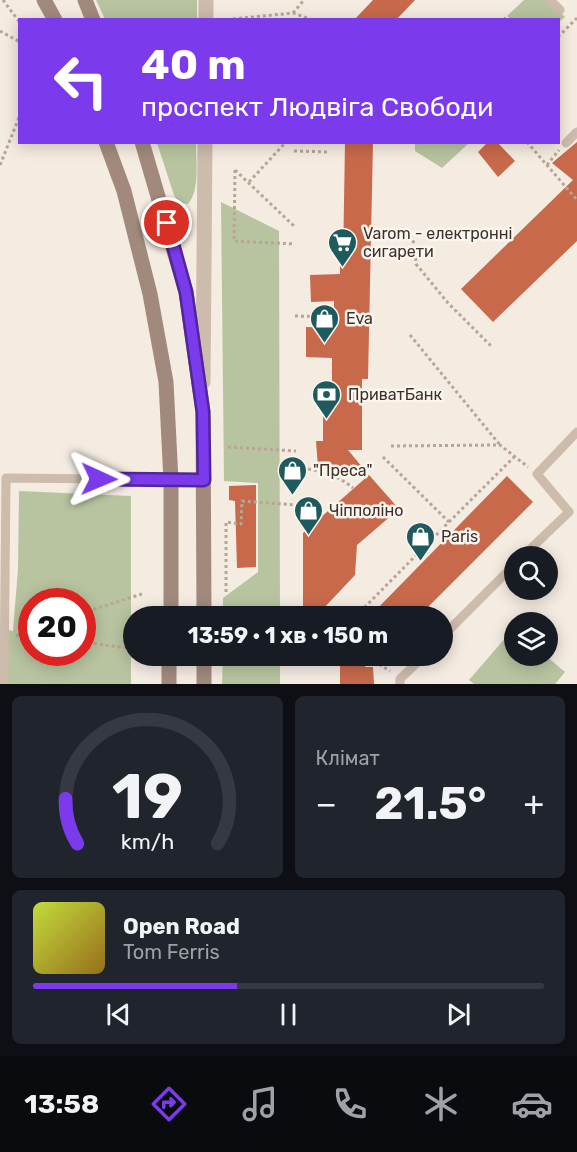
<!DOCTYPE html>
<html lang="uk">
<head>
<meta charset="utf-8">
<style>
  :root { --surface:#171b24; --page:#20242c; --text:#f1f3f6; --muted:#9ea1a6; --line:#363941; --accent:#7c3aed }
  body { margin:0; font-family:Rubik,sans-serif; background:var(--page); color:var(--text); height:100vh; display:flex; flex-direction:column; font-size:22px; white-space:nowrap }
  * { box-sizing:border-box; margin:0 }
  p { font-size:20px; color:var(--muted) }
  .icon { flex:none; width:33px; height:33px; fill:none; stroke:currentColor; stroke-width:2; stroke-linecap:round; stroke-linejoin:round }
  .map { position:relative; height:684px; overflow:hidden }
  .details { display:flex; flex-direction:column; gap:12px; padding:12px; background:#0d0f14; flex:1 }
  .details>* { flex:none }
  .banner { position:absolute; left:18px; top:18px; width:542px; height:126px; border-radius:0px; box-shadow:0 3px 15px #0003; background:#7c3aed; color:#fff; overflow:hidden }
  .fabs { position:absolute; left:504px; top:546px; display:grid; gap:12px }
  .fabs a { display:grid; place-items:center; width:54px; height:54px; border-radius:50%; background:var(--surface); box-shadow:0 3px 15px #0003; font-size:30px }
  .speed { position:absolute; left:18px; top:588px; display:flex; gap:12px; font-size:30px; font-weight:700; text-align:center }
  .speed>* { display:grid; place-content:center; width:78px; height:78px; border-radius:50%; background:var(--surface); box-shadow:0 3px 15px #0003; line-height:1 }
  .speed .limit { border:9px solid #d22; background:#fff; color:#111 }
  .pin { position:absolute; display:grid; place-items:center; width:51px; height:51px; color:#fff; margin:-26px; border:3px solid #fff; border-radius:50%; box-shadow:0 2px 6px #0007 }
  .me { position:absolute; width:66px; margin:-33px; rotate:91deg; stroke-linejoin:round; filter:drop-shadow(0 0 4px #0008) }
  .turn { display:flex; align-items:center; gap:21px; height:126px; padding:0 24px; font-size:27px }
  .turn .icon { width:78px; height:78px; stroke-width:2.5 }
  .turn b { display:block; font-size:42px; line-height:51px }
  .big { font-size:45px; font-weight:700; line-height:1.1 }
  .details .tile { flex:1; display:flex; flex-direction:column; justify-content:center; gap:9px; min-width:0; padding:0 21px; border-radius:9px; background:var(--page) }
  .details .dial { align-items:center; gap:0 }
  .dial svg { height:156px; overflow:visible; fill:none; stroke:var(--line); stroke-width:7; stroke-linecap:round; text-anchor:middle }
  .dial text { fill:var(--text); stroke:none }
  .song { display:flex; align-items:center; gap:18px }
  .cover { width:72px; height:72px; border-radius:9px; background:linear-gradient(135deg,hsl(70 70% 55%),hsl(40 70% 35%)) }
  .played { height:6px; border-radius:3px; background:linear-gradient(90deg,var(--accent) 40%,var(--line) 40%) }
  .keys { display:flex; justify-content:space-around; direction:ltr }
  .heat { display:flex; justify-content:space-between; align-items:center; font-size:33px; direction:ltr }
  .details .tiles { flex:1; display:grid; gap:12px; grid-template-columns:1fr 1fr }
  .tile:last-child { grid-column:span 2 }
  .trip { position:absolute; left:123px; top:606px; width:330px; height:60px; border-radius:30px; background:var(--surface); box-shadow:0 3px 15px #0003; font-weight:700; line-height:60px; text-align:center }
  .dock { display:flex; height:96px; justify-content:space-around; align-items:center; background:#090b0e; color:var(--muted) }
  .dock .icon { width:42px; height:42px }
  .dock .selected { color:var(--accent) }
  .dock b { font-size:27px; color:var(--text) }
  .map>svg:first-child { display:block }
  .green { fill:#b8c4a0; fill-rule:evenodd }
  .building { fill:#c8694b }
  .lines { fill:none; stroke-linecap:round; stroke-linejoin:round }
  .path { stroke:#b9a596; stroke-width:3; stroke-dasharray:3 3; stroke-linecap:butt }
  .service { stroke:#cdbbac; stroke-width:9 }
  .tertiary { stroke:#cdbbac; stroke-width:15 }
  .secondary { stroke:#a18a7d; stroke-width:15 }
  .route-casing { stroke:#51269a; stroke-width:15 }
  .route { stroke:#7c3aed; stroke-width:10 }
  .labels { text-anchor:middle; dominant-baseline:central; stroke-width:5; stroke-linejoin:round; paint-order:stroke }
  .poi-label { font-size:16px; fill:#3b302b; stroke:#fbf5ee; text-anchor:start }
</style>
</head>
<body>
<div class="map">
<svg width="577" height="684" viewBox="0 0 577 684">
  <rect width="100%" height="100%" fill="#f4ebe1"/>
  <!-- green -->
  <path class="green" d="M96,0h101v19h-92z
    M524,0h24l17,17 -7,6v-3l-47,-1 -4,-3z
    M157,143h39c0,17 4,48 -8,61l-10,-2 -4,-7z
    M415,143v-1l54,1 -27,25 -27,-17z
    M221,202l58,29 1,385h-57v-18l35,-26v-89l-34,-2z
    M19,491l112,5v188h-131v-56l13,3 5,-62zM32,602h50v50h-50z
    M514,628v28h32l19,16 -10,12h-81l-5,-4z
    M223,656h57v28h-58z"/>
  <!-- building -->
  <path class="building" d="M373,0h42l-19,20h-42z
    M345,142h28l-5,237h-6v71h-14l15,18h-45l-2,-27h7v-30h9v-53l-26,-1v-30l28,1v-27l-23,1 -1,-27 30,-1v-11h3z
    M488,142h9l18,19 -17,16 -20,-25z
    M577,142v99l-84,81 -32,-33 112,-109 -21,-17z
    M369,475l30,34 -42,36 -2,30 -32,34h-20v-76z
    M507,476l26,26 -114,114h-49z
    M256,485v82l-19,1 -2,-67 -6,-1v-14z
    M355,656h15l-5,11h8l1,17h-34v-18h11z"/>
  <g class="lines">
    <!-- path -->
    <path class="path" d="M3,0l17,23
      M293,13l11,-13
      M233,19l60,-6 20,7
      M504,20l3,-4
      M0,31l20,11
      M558,37l19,-19
      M527,142l50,58
      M294,151l34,1
      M0,165l20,-50
      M547,165l12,-15
      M235,170l-1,71 61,3
      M235,170l59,56
      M249,182l37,-40
      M401,229l6,1 8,15 1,19 32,39 44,44
      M295,316l36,1
      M410,335l90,110
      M391,446l109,-1 28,22
      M228,447l68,4
      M296,468c22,1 40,6 57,20
      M449,522l65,-65
      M226,592v-70l15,2 1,-23 54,4
      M82,613l60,-19
      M356,616l93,-94 -67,-66
      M16,636l16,-6
      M82,642l52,7
      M369,658l21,13"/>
    <!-- service -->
    <path class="service" d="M550,0l10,10
      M566,143l11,-11
      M523,556l46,-44 -32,-38 40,-42
      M442,637l72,-72
      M4,684l2,-206 198,2
      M400,684v-5l24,-23"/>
    <!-- tertiary -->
    <path class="tertiary" d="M206,20v-20
      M203,382l2,-240"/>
    <!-- secondary -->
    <path class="secondary" d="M44,0l11,20
      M85,0l8,20
      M106,142l18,49 26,103 16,88 5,99v135
      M142,142l44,150 17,120 1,204
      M169,684v-28
      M204,684v-28"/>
  </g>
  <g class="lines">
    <defs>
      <path id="route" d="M99,479l105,1 -1,-68 -17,-120 -19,-69"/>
    </defs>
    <!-- route casing -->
    <use href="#route" class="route-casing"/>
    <!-- route -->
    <use href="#route" class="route"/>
  </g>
  <!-- icons -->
  <defs>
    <symbol id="supermarket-pin" viewBox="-11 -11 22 30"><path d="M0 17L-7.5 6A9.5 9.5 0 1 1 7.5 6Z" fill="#1f5a5e" stroke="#fbf5ee"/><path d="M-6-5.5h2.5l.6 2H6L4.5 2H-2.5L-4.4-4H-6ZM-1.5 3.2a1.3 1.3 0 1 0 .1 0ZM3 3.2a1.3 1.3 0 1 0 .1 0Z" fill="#fff"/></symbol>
    <symbol id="shop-pin" viewBox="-11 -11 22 30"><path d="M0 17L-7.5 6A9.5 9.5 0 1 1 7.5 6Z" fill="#1f5a5e" stroke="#fbf5ee"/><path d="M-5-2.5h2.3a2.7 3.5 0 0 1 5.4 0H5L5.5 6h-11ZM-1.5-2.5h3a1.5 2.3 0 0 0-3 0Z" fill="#fff"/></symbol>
    <symbol id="bank-pin" viewBox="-11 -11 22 30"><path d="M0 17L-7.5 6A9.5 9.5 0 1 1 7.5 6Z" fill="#1f5a5e" stroke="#fbf5ee"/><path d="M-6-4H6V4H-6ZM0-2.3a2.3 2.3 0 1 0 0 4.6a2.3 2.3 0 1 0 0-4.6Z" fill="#fff"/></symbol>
  </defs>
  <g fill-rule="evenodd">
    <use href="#supermarket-pin" x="326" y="226" width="33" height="45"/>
    <use href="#shop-pin" x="308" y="302" width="33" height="45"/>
    <use href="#bank-pin" x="310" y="378" width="33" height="45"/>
    <use href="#shop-pin" x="276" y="454" width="33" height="45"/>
    <use href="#shop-pin" x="292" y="494" width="33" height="45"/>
    <use href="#shop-pin" x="404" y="520" width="33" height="45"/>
  </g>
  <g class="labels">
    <!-- poi labels -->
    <g class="poi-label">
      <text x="363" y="233">Varom - електронні<tspan x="363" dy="18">сигарети</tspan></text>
      <text x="346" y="318">Eva</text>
      <text x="348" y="394">ПриватБанк</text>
      <text x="313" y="470">"Преса"</text>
      <text x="329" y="510">Чіпполіно</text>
      <text x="441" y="536">Paris</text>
    </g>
  </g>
</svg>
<div class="fabs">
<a><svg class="icon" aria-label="search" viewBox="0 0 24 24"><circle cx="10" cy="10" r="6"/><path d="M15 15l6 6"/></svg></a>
<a><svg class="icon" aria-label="layers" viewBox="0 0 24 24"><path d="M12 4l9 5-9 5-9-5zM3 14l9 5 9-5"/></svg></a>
</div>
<div class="speed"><div class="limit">20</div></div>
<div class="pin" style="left:167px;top:223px;background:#d93025"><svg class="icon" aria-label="arrive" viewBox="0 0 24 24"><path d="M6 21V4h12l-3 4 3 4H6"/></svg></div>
<svg class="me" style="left:99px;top:479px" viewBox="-20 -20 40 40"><path d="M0-17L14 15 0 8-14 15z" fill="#7c3aed" stroke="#fff" stroke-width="4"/></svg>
<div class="trip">13:59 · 1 хв · 150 m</div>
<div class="banner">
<div class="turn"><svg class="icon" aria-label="left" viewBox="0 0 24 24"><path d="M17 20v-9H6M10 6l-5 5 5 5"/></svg><div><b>40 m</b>проспект Людвіга Свободи</div></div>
</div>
</div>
<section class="details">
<div class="tiles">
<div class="tile dial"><svg viewBox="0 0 100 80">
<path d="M14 69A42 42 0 1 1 86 69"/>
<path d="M14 69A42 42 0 0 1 8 46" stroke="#7c3aed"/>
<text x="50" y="56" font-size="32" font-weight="700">19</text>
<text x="50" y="72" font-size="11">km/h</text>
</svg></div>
<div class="tile"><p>Клімат</p>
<div class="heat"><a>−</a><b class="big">21.5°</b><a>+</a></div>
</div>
<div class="tile">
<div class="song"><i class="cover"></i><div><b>Open Road</b><p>Tom Ferris</p></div></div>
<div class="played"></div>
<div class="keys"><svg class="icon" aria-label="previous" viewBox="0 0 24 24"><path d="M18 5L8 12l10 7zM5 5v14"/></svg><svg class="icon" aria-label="pause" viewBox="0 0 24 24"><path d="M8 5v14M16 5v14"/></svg><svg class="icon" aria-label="next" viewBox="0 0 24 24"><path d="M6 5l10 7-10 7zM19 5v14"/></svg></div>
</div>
</div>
</section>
<nav class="dock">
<b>13:58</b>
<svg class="icon selected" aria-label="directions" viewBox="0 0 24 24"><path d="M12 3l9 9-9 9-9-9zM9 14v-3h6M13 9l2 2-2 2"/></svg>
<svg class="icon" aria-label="music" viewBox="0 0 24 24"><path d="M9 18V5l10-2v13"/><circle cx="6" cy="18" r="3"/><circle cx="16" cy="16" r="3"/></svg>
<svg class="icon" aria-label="phone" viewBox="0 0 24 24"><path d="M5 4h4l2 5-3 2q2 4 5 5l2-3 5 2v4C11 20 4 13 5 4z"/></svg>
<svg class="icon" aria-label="climate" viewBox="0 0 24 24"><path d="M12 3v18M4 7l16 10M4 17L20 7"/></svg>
<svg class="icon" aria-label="car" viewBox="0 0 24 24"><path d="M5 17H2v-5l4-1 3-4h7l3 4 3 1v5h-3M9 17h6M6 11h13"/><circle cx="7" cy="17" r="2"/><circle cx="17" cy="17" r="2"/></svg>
</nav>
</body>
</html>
